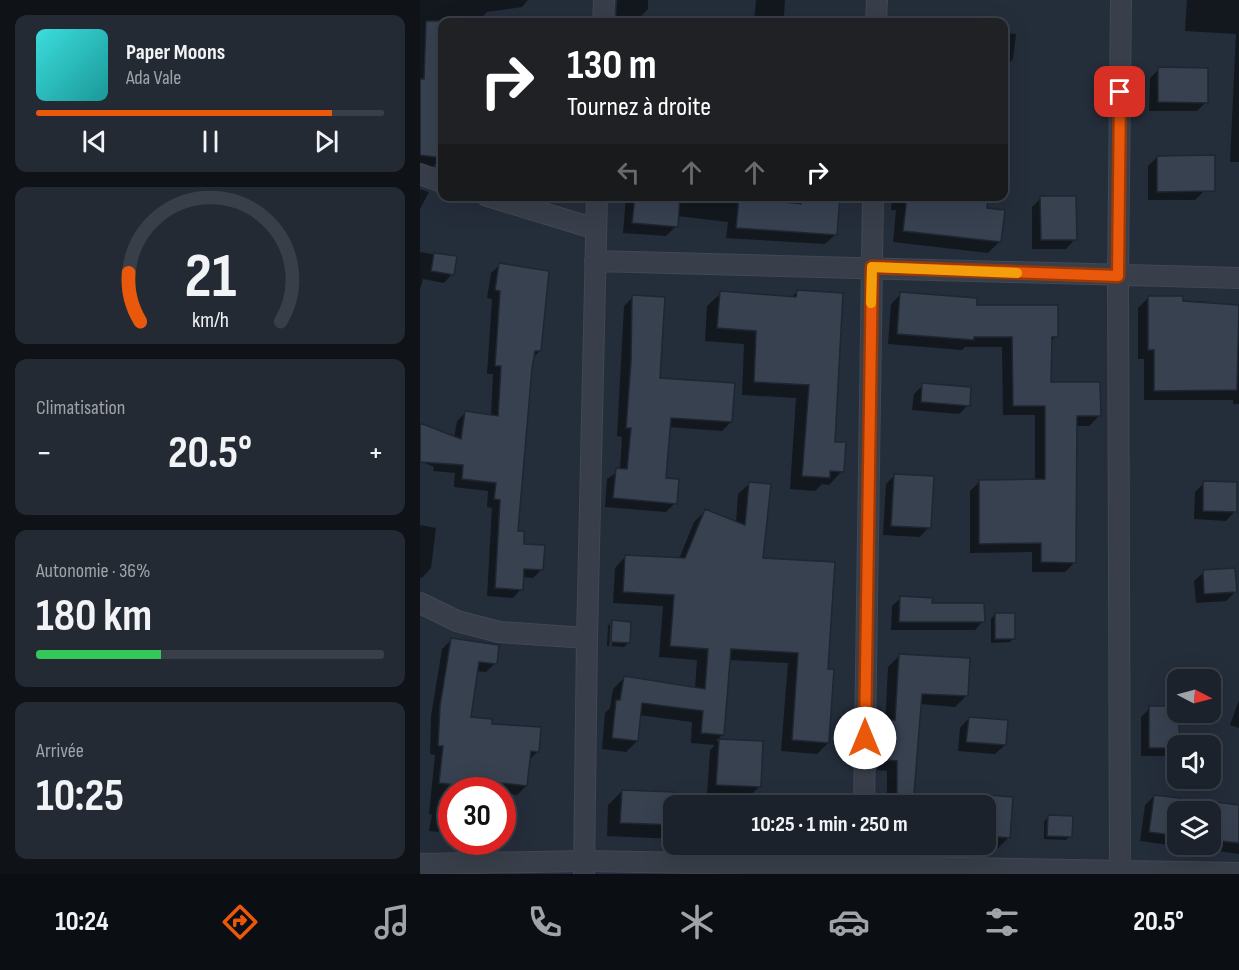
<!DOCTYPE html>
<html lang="fr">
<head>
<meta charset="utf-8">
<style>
  :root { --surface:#1b222c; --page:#242a34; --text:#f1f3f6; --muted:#a0a4a9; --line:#393f48; --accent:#ea580c }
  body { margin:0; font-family:"Sofia Sans Condensed",sans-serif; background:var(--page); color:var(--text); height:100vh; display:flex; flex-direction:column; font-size:22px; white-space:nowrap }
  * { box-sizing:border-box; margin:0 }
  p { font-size:20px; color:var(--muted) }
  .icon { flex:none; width:33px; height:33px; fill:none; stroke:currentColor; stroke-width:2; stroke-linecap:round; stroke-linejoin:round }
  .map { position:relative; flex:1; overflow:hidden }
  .drawer { display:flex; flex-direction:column; gap:15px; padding:15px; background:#0f1318; width:420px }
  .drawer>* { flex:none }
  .hud { position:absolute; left:18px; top:18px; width:570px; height:183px; border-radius:12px; box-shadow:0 6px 24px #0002,0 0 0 2px var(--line); background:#202124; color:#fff; overflow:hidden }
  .needle { width:39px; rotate:96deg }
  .buttons { position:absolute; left:747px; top:669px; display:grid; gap:12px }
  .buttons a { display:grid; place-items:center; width:54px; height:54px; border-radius:12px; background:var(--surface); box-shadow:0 6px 24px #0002,0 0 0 2px var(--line); font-size:30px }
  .speed { position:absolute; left:18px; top:777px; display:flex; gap:12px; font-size:30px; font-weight:700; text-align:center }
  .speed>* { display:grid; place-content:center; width:78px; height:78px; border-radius:50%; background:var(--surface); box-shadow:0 6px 24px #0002,0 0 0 2px var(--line); line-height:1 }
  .speed .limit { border:9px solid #d22; background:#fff; color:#111 }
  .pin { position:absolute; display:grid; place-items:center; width:51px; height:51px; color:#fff; margin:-26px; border-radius:12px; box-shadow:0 3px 9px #0006 }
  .me { position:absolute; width:66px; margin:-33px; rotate:0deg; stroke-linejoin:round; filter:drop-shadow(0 0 4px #0008) }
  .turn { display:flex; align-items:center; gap:21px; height:126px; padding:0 30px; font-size:27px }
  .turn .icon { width:78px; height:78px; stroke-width:2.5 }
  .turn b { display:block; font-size:42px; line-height:51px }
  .lanes { display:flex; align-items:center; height:57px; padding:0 30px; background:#0003; justify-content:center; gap:30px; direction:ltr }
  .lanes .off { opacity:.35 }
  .big { font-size:45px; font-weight:700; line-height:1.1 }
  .drawer .tile { flex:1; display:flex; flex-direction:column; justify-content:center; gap:9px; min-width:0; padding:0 21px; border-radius:12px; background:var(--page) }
  .drawer .dial { align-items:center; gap:0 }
  .dial svg { height:156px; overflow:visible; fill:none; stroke:var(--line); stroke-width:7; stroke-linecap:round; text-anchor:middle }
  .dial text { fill:var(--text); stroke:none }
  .song { display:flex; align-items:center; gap:18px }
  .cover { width:72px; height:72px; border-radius:9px; background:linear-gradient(135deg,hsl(180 70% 55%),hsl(180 70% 35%)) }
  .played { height:6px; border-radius:3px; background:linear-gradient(90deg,var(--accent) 85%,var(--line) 85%) }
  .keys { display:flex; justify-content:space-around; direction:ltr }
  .heat { display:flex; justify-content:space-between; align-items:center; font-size:33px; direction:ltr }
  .charge { height:9px; border-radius:4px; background:linear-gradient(90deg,#34c759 36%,var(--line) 0) }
  .trip { position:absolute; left:243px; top:795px; width:333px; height:60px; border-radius:12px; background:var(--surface); box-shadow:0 6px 24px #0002,0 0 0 2px var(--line); font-weight:700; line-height:60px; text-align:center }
  .tabs { display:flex; height:96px; justify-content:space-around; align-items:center; background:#0b0e12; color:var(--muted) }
  .tabs .icon { width:42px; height:42px }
  .tabs .selected { color:var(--accent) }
  .tabs b { font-size:27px; color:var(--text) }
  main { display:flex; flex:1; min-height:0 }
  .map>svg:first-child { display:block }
  .shadow { fill:#0007 }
  .building { fill:#374150; stroke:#1f2631; stroke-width:1.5 }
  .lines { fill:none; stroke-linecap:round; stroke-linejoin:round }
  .street-casing { stroke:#414853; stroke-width:22 }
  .street { stroke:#383f4a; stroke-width:20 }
  .route-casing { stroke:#983908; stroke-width:15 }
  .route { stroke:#ea580c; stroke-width:10 }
  .slow { stroke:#f59e0b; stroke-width:10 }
</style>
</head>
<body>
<main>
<section class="drawer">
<div class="tile">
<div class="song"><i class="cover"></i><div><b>Paper Moons</b><p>Ada Vale</p></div></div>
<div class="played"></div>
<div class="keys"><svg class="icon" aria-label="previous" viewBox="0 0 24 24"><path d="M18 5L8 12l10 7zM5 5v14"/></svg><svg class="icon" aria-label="pause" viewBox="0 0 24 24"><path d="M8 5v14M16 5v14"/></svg><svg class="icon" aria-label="next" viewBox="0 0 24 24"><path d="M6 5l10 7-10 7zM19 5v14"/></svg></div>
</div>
<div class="tile dial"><svg viewBox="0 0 100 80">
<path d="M14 69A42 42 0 1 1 86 69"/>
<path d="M14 69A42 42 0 0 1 8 44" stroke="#ea580c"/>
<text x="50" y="56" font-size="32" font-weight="700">21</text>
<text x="50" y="72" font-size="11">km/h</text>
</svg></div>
<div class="tile"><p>Climatisation</p>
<div class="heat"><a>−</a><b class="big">20.5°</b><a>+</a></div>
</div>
<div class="tile"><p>Autonomie · 36%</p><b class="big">180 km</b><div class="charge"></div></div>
<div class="tile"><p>Arrivée</p><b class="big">10:25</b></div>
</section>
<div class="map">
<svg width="819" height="874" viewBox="0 0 819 874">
  <rect width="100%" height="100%" fill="#242d3a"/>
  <!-- shadow -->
  <path class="shadow" d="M0,0h108l-6,7 -35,5 -9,10h-36v135l-12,13 -10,-2z
    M197,0h31v9l-13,13 -19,-1z
    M336,0h29l-1,16 -7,6h-23z
    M767,0h52v162h-9l6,-128 -51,-3z
    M584,33l12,1 -3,25 -9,10z
    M739,69l47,33 -9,9h-48l1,-33z
    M737,157l47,34 -9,9h-47v-34z
    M0,189l9,3 -9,17z
    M86,196h31l-4,4z
    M206,196h132l-1,5 36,3v-8h47l-4,38 -11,10 -99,-6 2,-16 -51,-6 -1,10 -10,10 -43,-3z
    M472,196h94l-1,14 15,31 -12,12 -95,-11 3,-32h-5z
    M621,198l34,41 -9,10h-34v-42z
    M0,252l35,6 -3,16 -8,9 -21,-4 -3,10z
    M80,265l40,86 -8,7 -15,174 5,13 19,25 -8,8 -11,-1 -1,12 -8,9 -26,-2 5,-88 -5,-1 1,-16 -34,-4 1,-14 -22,-2 1,-4 -14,-6v-36l34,14 3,-18 9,-9 25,4 2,-42h-6l5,-75 -5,-1 4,-25z
    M377,292l45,179 -13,14 -7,-1 -7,7 -25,-2 6,-91 -54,-3 2,-51 -39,-3 2,-35 14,-13 70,5z
    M481,294l74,13 81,29 -6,7v41l49,32 -10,10h-13l-1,136 -10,10h-33v-20l-62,1v-62l10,-10 55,-1v-65h-32l-1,-68h-37l-3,3 -74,-6 3,-40z
    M213,297l25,82 73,43 -9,9 -54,-4 -4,52 11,24 -9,9 -61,-5 2,-28 13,-9 2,-33 -5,-1 7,-130z
    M728,298l60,4v3l31,1v98h-6v-4h-89v-41h-6v-51z
    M503,385l45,20 -9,9 -47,-4 2,-16z
    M475,475l34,52 -9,10 -37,-2 3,-51z
    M330,483l12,76 65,111 1,73 -11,11 -36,-3 7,-88 -59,-3 -6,74 -7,7 45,2 -2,44 -9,9 -39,-2v12h-37v33l-67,-3 1,-31 14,-14 85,3 3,-44 5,-5 -24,-2 1,-21 -53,-7 -2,26 -11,11 -24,-3 3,-36 5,-5 3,-19 11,-11 71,11 2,-29 -38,-3 4,-51 -50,-3 2,-35 11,-12 53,3 15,-37 12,-12 30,13 2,-29z
    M784,483l31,28 -9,10 -32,-2 1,-27z
    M0,525l16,3 -5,40 -9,10 -2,-1z
    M784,572l31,20 -9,9 -30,2 -2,-22z
    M481,598l30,6 52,17 -8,9h-84l1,-24z
    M575,614l19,24 -4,4 -19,1v-24z
    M193,622l15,21 -4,4 -12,-1 1,-22h-3z
    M190,624l-1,22h-2l1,-20z
    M31,640l44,23 -9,9 -10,-1 -7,48 21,6 48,26 -9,9 -3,26 -9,9 -15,-2v-3h-50v43l-23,-2 3,-16 -3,-1 6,-59 -5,-1 1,-38 11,-67z
    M479,656l67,40 -11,11 -35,-3 -8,91 100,3 -3,39 -11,11 -33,-2 21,-2v-38h-99v-35l-10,-1 3,-38 5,-5 3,-60z
    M819,700v28l-9,-3z
    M730,708l28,40 -9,8h-28v-39z
    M549,718l36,27 -10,9 -37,-3 2,-23z
    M342,793l66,7v6h-79z
    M734,796l24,16v24l-9,9 -29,-4 5,-36z
    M788,803l31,4v47l-44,-6v-4h15v-32h-10z
    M629,817l21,19 -4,4 -22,-1v-18z
    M344,844h54l-8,8 -47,-5z"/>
  <!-- building -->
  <path class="building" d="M6,21h16v137l-22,-3v-76h4z
    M738,67l50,1v35l-50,-1z
    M795,155v36l-58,1v-36z
    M215,196h45l-2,31 -46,-4z
    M382,196h38l-3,39 -101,-7 3,-31 62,7z
    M487,196h81l-1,12 18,2 -4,32 -98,-11z
    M620,196h36l1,44h-36z
    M14,253l23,3 -3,19 -23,-4z
    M79,263l50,8 -8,80h-6l-3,17 -14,163h6v13l21,1 -2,25 -19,-1 -1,21 -28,-2 5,-88 -6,-1 2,-16 -34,-4 1,-14 -43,-3v-39l41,16 4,-28 33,5 3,-50h-6l5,-75 -5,-1z
    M377,290l46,3 -8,149h11l-2,30 -14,-1v7l-28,-2 7,-91 -55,-3 2,-51 -39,-3 3,-37 76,6z
    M480,292l77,6v7h81v32h-6l-1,45h49l1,34h-24l-1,147 -35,-1v-19l-62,1v-64l66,-1v-73h-32l-1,-69h-38v3l-77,-6z
    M212,295l33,2 -5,81 75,5 -3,39 -61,-4 -5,60 13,1 -2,25 -64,-6 3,-30 11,1 4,-41h-5l5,-67z
    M728,296h35v5l56,4 -2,85 -83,1v-41h-6z
    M502,383l49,4 -1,19 -49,-4z
    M474,474l40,2 -3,52 -40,-2z
    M783,481l34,1v30l-34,-1z
    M329,482l22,2 -8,74 72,4 -7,107h6l-5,74 -37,-3 6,-87 -67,-4 -7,86 -23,-2 2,-22 -61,-8 -4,38 -26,-3 4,-38h4l4,-24 81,13 3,-40 -38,-3 4,-51 -51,-3 2,-37 60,3 20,-49 40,16z
    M815,568l2,24 -33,2 -1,-24z
    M480,596l33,2 -1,5h52l1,19h-86z
    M575,613h20v26h-20z
    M192,620l19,2 -1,21 -19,-1z
    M31,638l48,7 -2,19 -18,-2 -8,55 21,2v5l49,3 -2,25 -8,-1 -4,35 -34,-4 -1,7 -53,-6 4,-37h-5l2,-40z
    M479,654l71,4 -2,38 -46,-2 -9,112h-16v-45l-10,-1 3,-40h5z
    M729,706h29l2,40 -2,2h-29z
    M549,717l39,3 -2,25 -40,-3z
    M299,739l44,2 -2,46 -45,-2z
    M202,790l52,2v33l-54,-2z
    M566,795l27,2 -3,41 -24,-2z
    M734,795l26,3 -2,38 -29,-4z
    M788,801l31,4v38l-29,-3z
    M628,815l25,1 -1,21 -25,-1z"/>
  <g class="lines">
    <defs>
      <path id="street" d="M183,22l1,-22
        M456,22l1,-22
        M0,174l22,8
        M67,196l109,33
        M175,261l644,17
        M0,603l37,18 42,11 88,6
        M444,806l9,-610
        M0,864l165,-3 654,12
        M164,874l3,-236 10,-442
        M444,874v-30
        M700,874l-2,-598 3,-276"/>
    </defs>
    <!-- street casing -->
    <use href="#street" class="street-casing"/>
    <!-- street -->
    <use href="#street" class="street"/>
  </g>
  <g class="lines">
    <defs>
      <path id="route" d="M445,738l7,-471 246,9 2,-184"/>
    </defs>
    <!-- route casing -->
    <use href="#route" class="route-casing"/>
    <!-- route -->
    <use href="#route" class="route"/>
    <!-- slow -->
    <path class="slow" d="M451,303l1,-36 145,6"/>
  </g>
</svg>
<div class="buttons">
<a><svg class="needle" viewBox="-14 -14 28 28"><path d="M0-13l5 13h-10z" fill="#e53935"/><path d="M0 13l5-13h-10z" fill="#a0a4a9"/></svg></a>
<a><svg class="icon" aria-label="sound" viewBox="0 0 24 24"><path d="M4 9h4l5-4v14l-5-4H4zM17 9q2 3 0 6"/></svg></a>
<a><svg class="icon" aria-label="layers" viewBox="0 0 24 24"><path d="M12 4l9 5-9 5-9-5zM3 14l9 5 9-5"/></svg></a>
</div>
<div class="speed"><div class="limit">30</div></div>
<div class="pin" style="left:700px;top:92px;background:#d93025"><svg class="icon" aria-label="arrive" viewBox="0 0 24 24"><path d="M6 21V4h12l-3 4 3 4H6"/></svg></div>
<svg class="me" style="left:445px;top:738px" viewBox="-20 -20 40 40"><circle r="19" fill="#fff"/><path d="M0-13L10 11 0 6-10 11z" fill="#ea580c"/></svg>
<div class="trip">10:25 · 1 min · 250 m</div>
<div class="hud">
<div class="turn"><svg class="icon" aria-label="right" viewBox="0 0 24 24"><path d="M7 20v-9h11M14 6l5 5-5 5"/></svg><div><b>130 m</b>Tournez à droite</div></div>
<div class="lanes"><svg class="icon off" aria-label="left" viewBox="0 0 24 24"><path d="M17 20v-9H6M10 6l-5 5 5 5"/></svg><svg class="icon off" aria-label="ahead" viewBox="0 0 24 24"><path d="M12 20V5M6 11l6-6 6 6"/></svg><svg class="icon off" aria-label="ahead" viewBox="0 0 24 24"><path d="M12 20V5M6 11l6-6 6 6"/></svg><svg class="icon" aria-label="right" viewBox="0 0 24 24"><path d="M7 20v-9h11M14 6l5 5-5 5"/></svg></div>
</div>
</div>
</main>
<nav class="tabs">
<b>10:24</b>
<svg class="icon selected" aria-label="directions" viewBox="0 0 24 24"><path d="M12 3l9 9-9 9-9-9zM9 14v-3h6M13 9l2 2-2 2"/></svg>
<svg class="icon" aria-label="music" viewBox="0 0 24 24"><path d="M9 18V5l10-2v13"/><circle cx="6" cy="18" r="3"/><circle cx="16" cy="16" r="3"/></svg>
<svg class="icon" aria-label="phone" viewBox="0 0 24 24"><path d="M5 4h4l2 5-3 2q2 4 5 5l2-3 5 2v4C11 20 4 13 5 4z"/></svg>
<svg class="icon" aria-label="climate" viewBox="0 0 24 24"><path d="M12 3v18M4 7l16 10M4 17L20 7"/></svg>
<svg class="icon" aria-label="car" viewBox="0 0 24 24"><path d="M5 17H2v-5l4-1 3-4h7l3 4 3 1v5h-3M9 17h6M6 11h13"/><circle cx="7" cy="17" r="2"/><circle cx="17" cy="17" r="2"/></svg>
<svg class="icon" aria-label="filters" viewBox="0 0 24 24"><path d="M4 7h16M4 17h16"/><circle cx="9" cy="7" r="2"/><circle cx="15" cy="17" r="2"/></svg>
<b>20.5°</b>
</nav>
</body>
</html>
